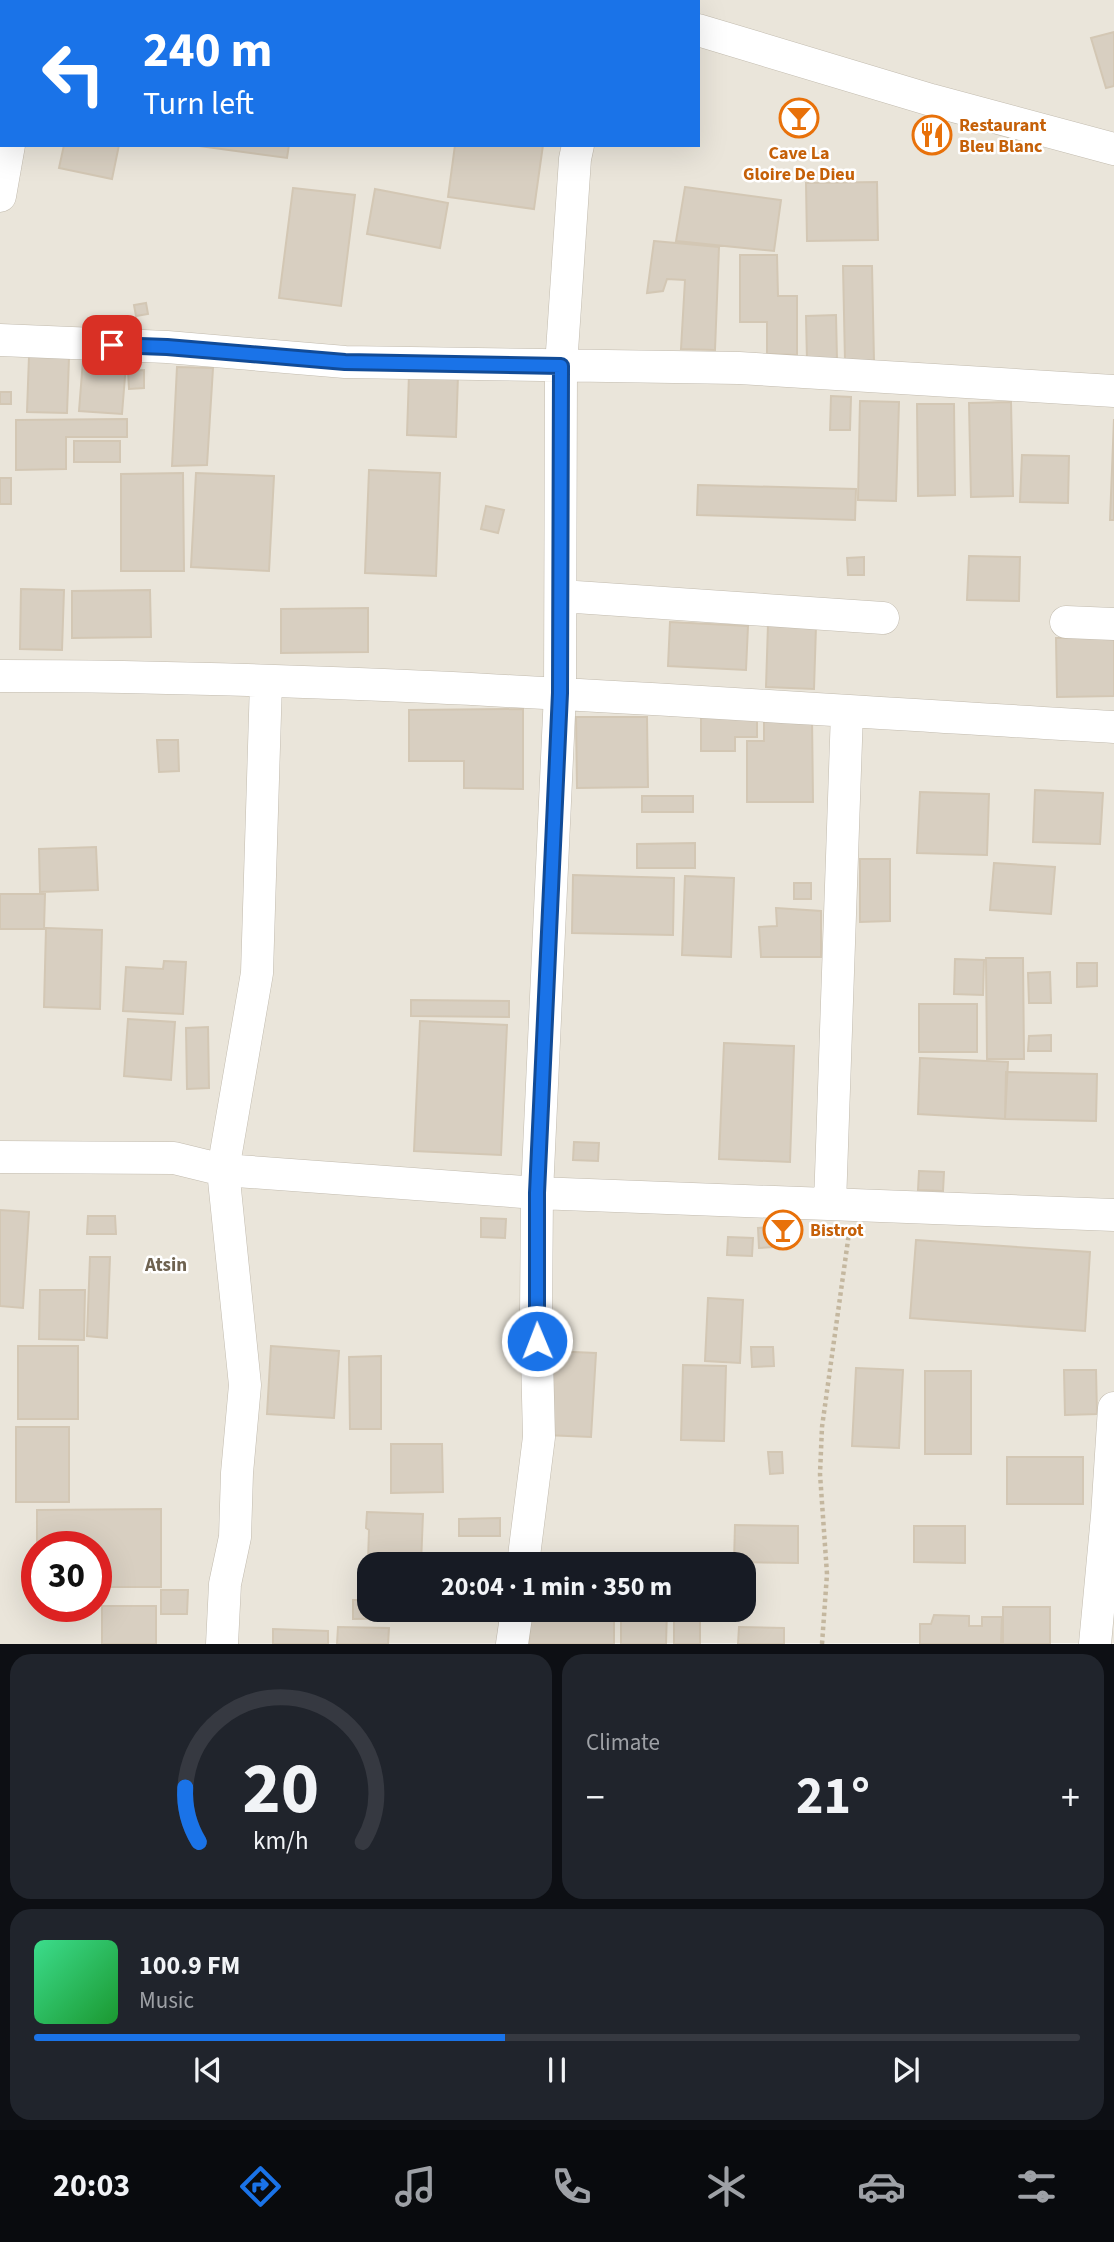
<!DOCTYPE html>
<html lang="en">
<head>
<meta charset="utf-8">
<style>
  :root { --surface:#171b24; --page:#20242c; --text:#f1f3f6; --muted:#9ea1a6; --line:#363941; --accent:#1a73e8 }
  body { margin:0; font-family:"Source Sans 3",sans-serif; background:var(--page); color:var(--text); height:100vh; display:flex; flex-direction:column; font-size:26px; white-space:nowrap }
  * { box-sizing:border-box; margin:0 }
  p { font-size:23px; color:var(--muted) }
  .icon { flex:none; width:38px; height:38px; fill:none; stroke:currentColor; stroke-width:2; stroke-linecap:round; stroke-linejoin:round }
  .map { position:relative; height:1644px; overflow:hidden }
  .side { display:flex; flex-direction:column; gap:10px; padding:10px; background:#0d0f14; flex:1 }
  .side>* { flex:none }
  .hud { position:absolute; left:0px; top:0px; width:700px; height:147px; box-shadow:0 7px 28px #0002; background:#1a73e8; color:#fff; overflow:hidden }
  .speed { position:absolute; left:21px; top:1531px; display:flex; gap:14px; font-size:35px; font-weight:700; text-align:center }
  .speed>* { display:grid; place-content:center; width:91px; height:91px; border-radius:50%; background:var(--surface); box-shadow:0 7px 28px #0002; line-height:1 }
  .speed .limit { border:10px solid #d22; background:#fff; color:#111 }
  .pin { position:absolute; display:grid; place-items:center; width:60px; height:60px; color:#fff; margin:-30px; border-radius:14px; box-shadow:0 4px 10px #0006 }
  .me { position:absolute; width:77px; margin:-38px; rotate:359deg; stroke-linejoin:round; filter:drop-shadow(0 0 5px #0008) }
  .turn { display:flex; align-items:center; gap:24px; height:147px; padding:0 28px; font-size:32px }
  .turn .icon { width:91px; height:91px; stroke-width:2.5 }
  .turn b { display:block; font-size:49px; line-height:60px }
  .big { font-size:52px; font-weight:700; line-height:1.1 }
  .side .card { flex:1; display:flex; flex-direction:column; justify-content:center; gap:10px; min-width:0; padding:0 24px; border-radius:21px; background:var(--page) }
  .side .dial { align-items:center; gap:0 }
  .dial svg { height:182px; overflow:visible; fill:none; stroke:var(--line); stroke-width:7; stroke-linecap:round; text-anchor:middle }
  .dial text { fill:var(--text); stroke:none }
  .song { display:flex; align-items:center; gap:21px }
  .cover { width:84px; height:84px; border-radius:10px; background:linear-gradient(135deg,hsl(150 70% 55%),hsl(130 70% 35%)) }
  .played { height:7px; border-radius:4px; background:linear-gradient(90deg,var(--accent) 45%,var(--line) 45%) }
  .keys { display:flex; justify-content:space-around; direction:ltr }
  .heat { display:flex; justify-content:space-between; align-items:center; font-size:38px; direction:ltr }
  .side .tiles { flex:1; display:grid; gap:10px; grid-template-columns:1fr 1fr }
  .card:last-child { grid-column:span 2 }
  .trip { position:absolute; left:357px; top:1552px; width:399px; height:70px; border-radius:21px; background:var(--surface); box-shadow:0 7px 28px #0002; font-weight:700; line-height:70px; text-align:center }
  .tab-bar { display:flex; height:112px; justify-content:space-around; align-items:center; background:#090b0e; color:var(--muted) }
  .tab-bar .icon { width:49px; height:49px }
  .tab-bar .selected { color:var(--accent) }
  .tab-bar b { font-size:32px; color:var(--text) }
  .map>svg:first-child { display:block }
  .residential { fill:#eae5da; fill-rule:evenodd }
  .building { fill:#d8cfc1; stroke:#d3c7b4; stroke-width:2 }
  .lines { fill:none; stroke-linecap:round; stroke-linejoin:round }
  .minor-casing { stroke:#c2bbae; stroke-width:33 }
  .path { stroke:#c4b79f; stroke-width:4.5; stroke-dasharray:3.5 3.5; stroke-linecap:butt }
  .minor { stroke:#fff; stroke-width:32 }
  .route-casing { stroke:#114b97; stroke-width:18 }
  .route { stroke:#1a73e8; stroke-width:12 }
  .labels { text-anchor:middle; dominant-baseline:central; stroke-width:5; stroke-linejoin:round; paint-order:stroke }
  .food-label { font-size:18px; font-weight:bold; fill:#c56008; stroke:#fff; text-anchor:start }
  .neighbourhood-label { font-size:19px; font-weight:bold; fill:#6e6250; stroke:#fff }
</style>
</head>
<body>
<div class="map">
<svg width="1114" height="1644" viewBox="0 0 1114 1644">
  <rect width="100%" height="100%" fill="#f6f3ec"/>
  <!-- residential -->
  <path class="residential" d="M0,0h1114v1643l-1114,1zM2,2h696v143h-696zM37,1547h59v59h-59zM369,1564h375v46h-375z"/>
  <!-- building -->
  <path class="building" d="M0,10h2v48h-2z
    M1114,32v54l-8,2 -15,-50z
    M64,145h55l-7,34 -53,-11z
    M192,145h97l-2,13z
    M455,145h88l-9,64 -86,-12z
    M877,182l1,58 -71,1 -1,-58z
    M685,187l96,13 -7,51 -98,-10z
    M293,188l62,7 -14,111 -62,-8z
    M375,189l73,14 -8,45 -73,-14z
    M654,241l65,6 -4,103 -34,-1 4,-69 -18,-1 -4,12 -16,2z
    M740,255h37l1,41h19v59l-30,-1v-32h-27z
    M843,266h29l2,95h-29z
    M146,303l2,11 -12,2 -2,-11z
    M836,315l1,45h-30l-1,-44z
    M29,356l40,2 -2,55 -40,-1z
    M83,360l43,4 -4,50 -43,-3z
    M177,367l36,1 -6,97 -35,1z
    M144,370v18l-15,1 -1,-18z
    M409,374l49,1 -2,62 -49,-2z
    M0,392h11v12h-11z
    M831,396l20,1 -1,33h-20z
    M860,401l39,1 -3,99 -38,-1z
    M1011,402l2,94 -42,1 -2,-94z
    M917,404h37l1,91 -37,1z
    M127,419v18h-61v32l-50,1v-50z
    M1114,419v101h-4z
    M74,441h46v21h-46z
    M1022,455l47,1 -1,47 -48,-1z
    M369,470l71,3 -4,103 -71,-3z
    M183,473l1,98h-63v-97z
    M196,473l78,3 -5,95 -78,-4z
    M0,478h11v26h-11z
    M698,485l158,4 -1,31 -158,-5z
    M486,506l18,4 -6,23 -17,-4z
    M969,556l51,1 -1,44 -52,-1z
    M864,557v18h-16l-1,-17z
    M21,589l43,1 -2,60 -42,-1z
    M150,590l1,47 -79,1v-47z
    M368,608v44l-87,1v-44z
    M670,622l78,4 -2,44 -78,-4z
    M768,624l48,2 -2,63 -48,-2z
    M1114,637v59l-57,1 -1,-59z
    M523,709v80l-59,-1v-27h-55v-51z
    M757,715v22h-22v14h-34v-35z
    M576,717h71l1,70 -71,1z
    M764,718h48l1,84h-66v-61h17z
    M157,740h21l1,31 -20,1z
    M1035,790l68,3 -3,51 -67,-2z
    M920,792l69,2 -2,61 -70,-2z
    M642,796h51v16h-51z
    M695,843v25h-58v-24z
    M96,847l2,43 -58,2 -1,-43z
    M860,859h30v62l-30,1z
    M994,863l61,4 -4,47 -61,-4z
    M573,875l101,3 -1,57 -101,-2z
    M685,876l49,2 -3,79 -49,-2z
    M794,883h17v16h-17z
    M0,894h45l-1,35h-44z
    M776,908l45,3v46h-60l-2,-30 18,-1z
    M46,928l56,2 -2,79 -56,-2z
    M986,958h37l1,101h-37z
    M955,959l29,1 -1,35 -29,-1z
    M164,961l22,1 -3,52 -60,-3 3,-44 37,2z
    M1077,963h20v23l-20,1z
    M1050,972l1,31h-22l-1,-30z
    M411,1000l98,1v16l-98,-1z
    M919,1004h58v48h-58z
    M128,1019l47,3 -4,58 -47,-4z
    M420,1021l87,4 -6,130 -87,-4z
    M208,1027l1,61 -22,1 -1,-61z
    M1051,1035v16h-23l1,-15z
    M724,1043l70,3 -4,116 -71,-3z
    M920,1058l88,4 -3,57 -87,-5z
    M1006,1072l91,2 -1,47 -91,-2z
    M574,1142l25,1 -1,18 -25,-1z
    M919,1171l25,1 -1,19 -25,-1z
    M0,1210l29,2 -6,96 -23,-2z
    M88,1216h27l1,18h-29z
    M481,1218l25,1 -1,19 -24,-1z
    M772,1227l1,20 -14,1 -1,-20z
    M728,1237l25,1 -1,18 -25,-1z
    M916,1240l174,12 -5,79 -175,-13z
    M90,1257h20l-3,81 -20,-2z
    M40,1290h45l-1,50 -45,-1z
    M708,1298l35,2 -3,63 -35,-2z
    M18,1346h60v73h-60z
    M271,1346l68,5 -5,67 -67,-4z
    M751,1347h22l1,19 -22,1z
    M550,1351l46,2 -5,84 -46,-2z
    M381,1356v73h-31l-1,-72z
    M683,1365l43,1 -2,75 -43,-1z
    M856,1368l47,2 -4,78 -47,-2z
    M1064,1370h32l1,44 -32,1z
    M925,1371h46v83h-46z
    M16,1427h53v75h-53z
    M391,1444h51l1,48 -52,1z
    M768,1452h14l1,21 -13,1z
    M1007,1457h76v47h-76z
    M161,1509v78h-57v-7h-8v-33h-59v-37z
    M367,1512l56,2 -2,50h-52v27h-2l2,-61 -3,-2z
    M500,1518v18h-41v-17z
    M735,1525l63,1v37l-64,-1z
    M914,1526h51v37l-51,-1z
    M161,1590h27l-1,24h-26z
    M353,1600h16v10h39v8l-55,1z
    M102,1606h54v38h-54z
    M1003,1607h47v37h-47z
    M530,1610h84v34h-85z
    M621,1610h46l-1,34h-45z
    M674,1610h26v34h-26z
    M934,1615l35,1v10h13v-9h20l-1,27h-81v-20h11z
    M338,1627l51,1 -1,16h-51z
    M739,1627l45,1v16h-46z
    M273,1629l55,2v13h-55z"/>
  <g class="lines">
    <defs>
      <path id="minor" d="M594,0l8,2
        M671,0v2
        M27,2l1,-2
        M698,30l233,70 183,49
        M0,77h2
        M0,196l9,-51
        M0,340l167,7 178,15 394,6 375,23
        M561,596l322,22
        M1066,622l48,2
        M0,676c372,0 743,30 1114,51
        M0,1157l174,1 49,12 314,23 577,22
        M830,1204l17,-492
        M523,1564l16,-127 -3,-120 1,-124 23,-500 1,-327 14,-207 3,-14
        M222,1644l3,-60 10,-47 2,-64 8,-88 -22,-215 34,-197 9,-291
        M512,1644l5,-34
        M1095,1644l12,-128 7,-108"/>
    </defs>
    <!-- minor casing -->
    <use href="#minor" class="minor-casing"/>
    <!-- path -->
    <path class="path" d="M822,1644l5,-70 -7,-100 2,-47 27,-194"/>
    <!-- minor -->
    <use href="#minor" class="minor"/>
  </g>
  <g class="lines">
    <defs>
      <path id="route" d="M112,345l55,2 178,15 216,4 -1,327 -23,500v148"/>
    </defs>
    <!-- route casing -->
    <use href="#route" class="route-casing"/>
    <!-- route -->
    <use href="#route" class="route"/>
  </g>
  <!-- icons -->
  <defs>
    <symbol id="bar-ring" viewBox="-11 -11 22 22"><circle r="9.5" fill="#fff" stroke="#e8710a" stroke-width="1.5"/><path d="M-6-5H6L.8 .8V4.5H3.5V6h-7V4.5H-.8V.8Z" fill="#e8710a"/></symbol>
    <symbol id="restaurant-ring" viewBox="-11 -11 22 22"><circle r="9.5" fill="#fff" stroke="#e8710a" stroke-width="1.5"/><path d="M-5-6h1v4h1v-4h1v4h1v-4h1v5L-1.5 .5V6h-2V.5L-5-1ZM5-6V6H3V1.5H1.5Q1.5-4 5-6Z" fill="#e8710a"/></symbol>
  </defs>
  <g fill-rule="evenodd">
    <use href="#bar-ring" x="777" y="96" width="44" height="44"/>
    <use href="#restaurant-ring" x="910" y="113" width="44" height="44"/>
    <use href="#bar-ring" x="761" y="1208" width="44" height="44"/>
  </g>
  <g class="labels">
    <!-- food labels -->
    <g class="food-label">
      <text x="959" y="125">Restaurant<tspan x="959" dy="21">Bleu Blanc</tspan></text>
      <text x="799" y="153" text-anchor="middle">Cave La<tspan x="799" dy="21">Gloire De Dieu</tspan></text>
      <text x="810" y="1230">Bistrot</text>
    </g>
    <!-- neighbourhood labels -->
    <g class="neighbourhood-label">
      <text x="166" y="1265">Atsin</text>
    </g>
  </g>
</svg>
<div class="speed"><div class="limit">30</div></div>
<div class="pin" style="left:112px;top:345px;background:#d93025"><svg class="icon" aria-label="arrive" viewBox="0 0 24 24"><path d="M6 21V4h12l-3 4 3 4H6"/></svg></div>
<svg class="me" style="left:537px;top:1341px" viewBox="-20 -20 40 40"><circle r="17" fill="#1a73e8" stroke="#fff" stroke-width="3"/><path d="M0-11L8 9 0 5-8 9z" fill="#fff"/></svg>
<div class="trip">20:04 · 1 min · 350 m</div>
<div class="hud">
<div class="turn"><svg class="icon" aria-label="left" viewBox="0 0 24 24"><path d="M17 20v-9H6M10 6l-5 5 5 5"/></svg><div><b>240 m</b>Turn left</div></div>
</div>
</div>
<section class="side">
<div class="tiles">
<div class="card dial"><svg viewBox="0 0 100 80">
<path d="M14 69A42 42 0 1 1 86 69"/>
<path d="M14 69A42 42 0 0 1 8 45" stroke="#1a73e8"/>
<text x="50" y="56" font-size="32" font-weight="700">20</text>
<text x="50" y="72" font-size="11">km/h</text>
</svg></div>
<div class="card"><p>Climate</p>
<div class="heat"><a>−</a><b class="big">21°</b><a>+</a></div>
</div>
<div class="card">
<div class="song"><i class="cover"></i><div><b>100.9 FM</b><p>Music</p></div></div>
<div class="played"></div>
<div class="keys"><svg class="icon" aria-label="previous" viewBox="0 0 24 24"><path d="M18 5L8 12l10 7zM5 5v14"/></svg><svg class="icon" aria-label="pause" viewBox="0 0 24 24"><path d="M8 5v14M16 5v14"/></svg><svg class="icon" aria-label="next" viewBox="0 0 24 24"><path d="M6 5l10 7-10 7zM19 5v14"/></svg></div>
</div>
</div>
</section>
<nav class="tab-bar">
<b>20:03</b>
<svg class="icon selected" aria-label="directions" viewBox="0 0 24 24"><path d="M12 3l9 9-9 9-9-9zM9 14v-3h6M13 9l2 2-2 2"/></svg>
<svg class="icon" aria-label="music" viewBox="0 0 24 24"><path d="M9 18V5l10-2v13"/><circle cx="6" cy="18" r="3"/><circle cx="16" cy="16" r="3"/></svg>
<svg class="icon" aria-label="phone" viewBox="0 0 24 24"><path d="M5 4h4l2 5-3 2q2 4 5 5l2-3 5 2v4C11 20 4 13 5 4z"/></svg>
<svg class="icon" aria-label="climate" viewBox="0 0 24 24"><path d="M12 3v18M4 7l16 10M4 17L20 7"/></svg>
<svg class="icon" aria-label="car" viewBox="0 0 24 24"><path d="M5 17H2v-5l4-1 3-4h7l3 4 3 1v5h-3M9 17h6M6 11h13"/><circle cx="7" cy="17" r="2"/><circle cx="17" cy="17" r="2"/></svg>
<svg class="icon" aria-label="filters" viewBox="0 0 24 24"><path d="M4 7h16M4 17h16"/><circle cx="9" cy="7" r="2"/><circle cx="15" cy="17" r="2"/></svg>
</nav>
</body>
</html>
